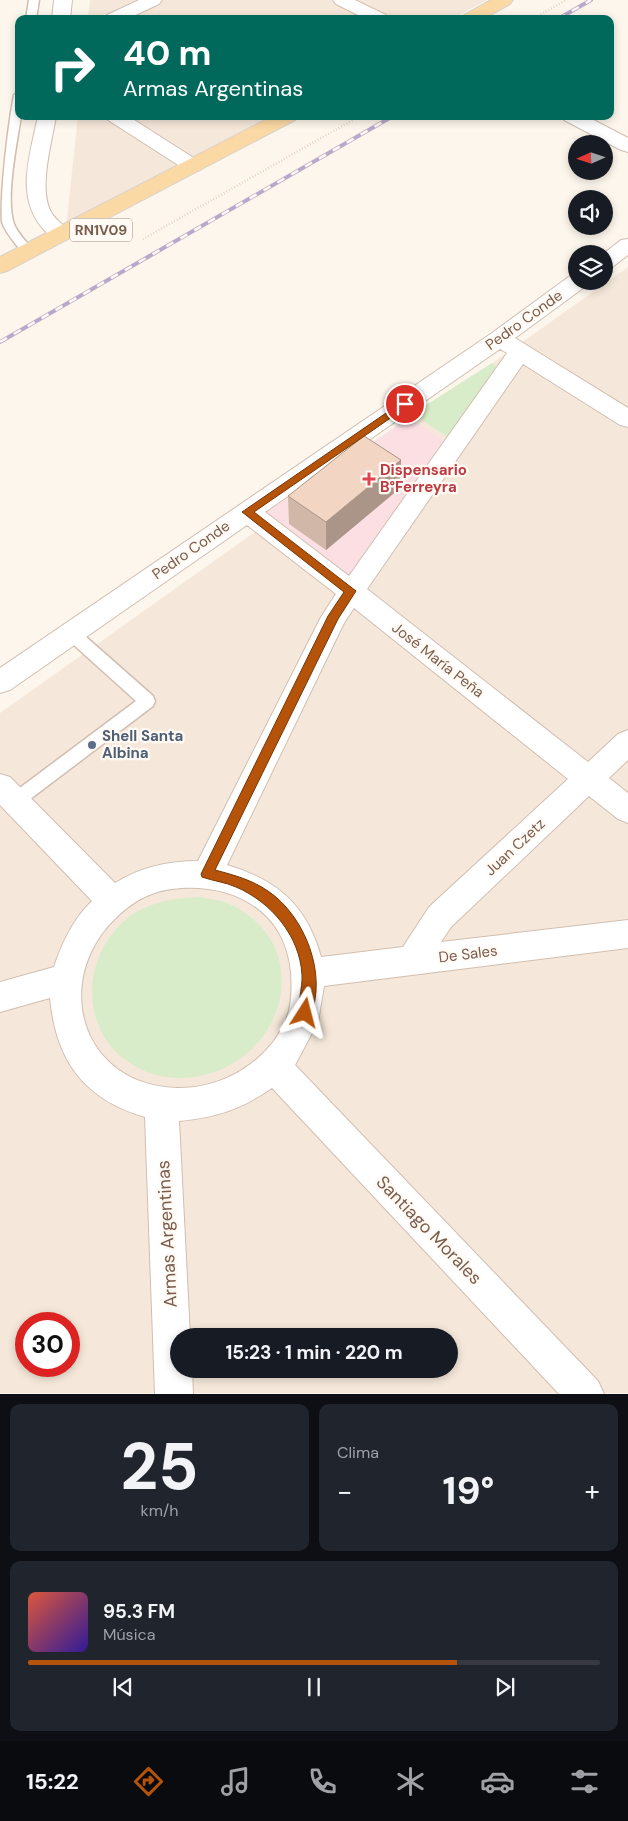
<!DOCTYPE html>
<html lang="es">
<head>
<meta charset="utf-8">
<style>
  :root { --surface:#171b24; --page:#20242c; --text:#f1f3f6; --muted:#9ea1a6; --line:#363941; --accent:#b45309 }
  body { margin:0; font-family:"DM Sans",sans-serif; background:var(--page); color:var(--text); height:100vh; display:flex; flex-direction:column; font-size:19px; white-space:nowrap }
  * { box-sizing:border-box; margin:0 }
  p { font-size:16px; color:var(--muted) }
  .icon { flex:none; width:28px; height:28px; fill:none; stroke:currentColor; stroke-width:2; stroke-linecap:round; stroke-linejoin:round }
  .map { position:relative; height:1394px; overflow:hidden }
  .details { display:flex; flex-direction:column; gap:10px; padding:10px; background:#0d0f14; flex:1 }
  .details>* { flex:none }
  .guide { position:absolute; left:15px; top:15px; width:599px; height:105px; border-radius:10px; box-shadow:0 2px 8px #0003; background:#00695c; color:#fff; overflow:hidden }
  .needle { width:32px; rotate:267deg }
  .fabs { position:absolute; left:568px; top:135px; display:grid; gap:10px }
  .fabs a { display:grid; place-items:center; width:45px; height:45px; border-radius:50%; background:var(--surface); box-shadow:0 2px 8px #0003; font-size:25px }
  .speed { position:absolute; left:15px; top:1312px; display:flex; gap:10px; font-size:25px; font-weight:700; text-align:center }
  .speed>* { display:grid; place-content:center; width:65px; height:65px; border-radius:50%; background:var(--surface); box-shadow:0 2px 8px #0003; line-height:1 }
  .speed .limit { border:8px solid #d22; background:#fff; color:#111 }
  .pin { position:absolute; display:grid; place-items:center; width:42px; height:42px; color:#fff; margin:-21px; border:2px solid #fff; border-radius:50%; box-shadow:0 1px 5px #0007 }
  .me { position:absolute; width:55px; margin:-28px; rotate:9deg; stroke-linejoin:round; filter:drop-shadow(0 0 4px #0008) }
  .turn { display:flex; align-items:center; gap:18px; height:105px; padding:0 25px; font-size:22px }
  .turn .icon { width:65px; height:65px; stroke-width:2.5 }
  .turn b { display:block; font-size:35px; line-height:42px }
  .big { font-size:38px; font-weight:700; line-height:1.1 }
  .details .widget { flex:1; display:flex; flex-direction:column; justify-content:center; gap:8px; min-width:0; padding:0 18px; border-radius:10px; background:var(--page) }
  .details .dial { align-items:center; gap:0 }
  .dial b { font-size:65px; line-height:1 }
  .song { display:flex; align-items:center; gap:15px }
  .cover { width:60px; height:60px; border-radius:8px; background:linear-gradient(135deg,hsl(10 70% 55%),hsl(250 70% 35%)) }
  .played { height:5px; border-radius:2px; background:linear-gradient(90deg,var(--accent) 75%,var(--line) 75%) }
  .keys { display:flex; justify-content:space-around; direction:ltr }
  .heat { display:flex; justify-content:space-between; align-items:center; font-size:28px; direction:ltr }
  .details .tiles { flex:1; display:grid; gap:10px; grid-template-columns:1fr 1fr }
  .widget:last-child { grid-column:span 2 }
  .trip { position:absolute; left:170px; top:1328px; width:288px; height:50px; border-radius:25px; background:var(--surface); box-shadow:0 2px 8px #0003; font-weight:700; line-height:50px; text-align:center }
  .menu { display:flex; height:80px; justify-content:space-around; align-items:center; background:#090b0e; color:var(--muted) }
  .menu .icon { width:35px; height:35px }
  .menu .on { color:var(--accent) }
  .menu b { font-size:22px; color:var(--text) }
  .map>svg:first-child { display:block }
  .residential { fill:#f5e8da; fill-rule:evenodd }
  .medical { fill:#fbdfe3 }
  .green { fill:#d8ecc9 }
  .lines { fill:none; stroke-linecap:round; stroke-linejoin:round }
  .service-casing { stroke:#d1beb0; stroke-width:3 }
  .minor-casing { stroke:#d1beb0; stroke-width:2 }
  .secondary-casing { stroke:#d6c0b0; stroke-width:2 }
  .primary-casing { stroke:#dad1cd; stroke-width:2 }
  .path { stroke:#d9b8a5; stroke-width:2.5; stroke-dasharray:0.5 2.5; stroke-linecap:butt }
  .service { fill:#fff; fill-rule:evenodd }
  .minor { fill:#fff; fill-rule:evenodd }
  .secondary { fill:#fff; fill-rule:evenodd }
  .primary { fill:#fbd9a5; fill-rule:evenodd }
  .rail-casing { stroke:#b9a8c9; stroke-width:4 }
  .rail { stroke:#fffaf3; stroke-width:2.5; stroke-dasharray:8; stroke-linecap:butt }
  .wall { fill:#d1b7a8 }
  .shaded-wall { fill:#aa9588 }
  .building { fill:#f3d5c3; stroke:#aa9588 }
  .route { fill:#b45309; stroke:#753606 }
  .health-dot { fill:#e0444e; stroke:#fffaf3; stroke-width:2 }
  .service-dot { fill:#5c6f8a; stroke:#fffaf3; stroke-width:2 }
  .labels { text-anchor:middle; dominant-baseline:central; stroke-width:4.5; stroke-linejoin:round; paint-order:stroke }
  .shield { fill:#fffaf3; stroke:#a28b7f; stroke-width:1 }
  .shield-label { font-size:14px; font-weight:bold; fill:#7a5c4d }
  .street-label { font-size:15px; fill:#7a5c4d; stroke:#fffaf3 }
  .health-label { font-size:15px; font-weight:bold; fill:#be3a42; stroke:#fffaf3; text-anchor:start }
  .service-label { font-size:15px; font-weight:bold; fill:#4e5e75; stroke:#fffaf3; text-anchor:start }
  .near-street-label { font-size:18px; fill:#7a5c4d; stroke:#fffaf3 }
</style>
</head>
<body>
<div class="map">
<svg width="628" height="1394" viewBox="0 0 628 1394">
  <rect width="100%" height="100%" fill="#fdf6ec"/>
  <!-- residential -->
  <path class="residential" d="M90,0h397l-35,19h-364z
    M78,116h195l-207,112z
    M628,267v1126h-628v-680zM26,1324h43v42h-43zM179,1336h270v33h-270z"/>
  <!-- medical -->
  <path class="medical" d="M409,418l37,24 -99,137 -85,-64z"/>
  <!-- green -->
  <path class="green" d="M492,363l8,6 -47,71 -41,-26z
    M200,897c9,2 21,3 29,7 86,39 59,151 -25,171 -19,5 -41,4 -59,-4 -20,-9 -36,-22 -45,-42 -20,-43 -1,-98 42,-120 19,-9 37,-11 58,-12z"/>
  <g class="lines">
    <defs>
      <path id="service" d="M29,0h10l-3,19h-10z
        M19,92v24h2c-4,27 -16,83 -7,108 4,10 14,19 20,28l-6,4 -4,-1c-7,-10 -18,-21 -22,-33 -2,-28 6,-96 12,-127z
        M71,627l6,2 76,67 2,5 -2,5 -132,100 -6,2 -6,-2 -3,-5 3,-5 127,-95 -71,-64 -2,-4 2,-4z"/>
      <path id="minor" d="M54,0h18l-2,19h-18z
        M139,0h23l-3,4 -32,15h-23l3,-4z
        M38,116h18c-4,26 -18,72 -5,96 5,9 15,14 20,23l-3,4c-11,3 -16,0 -23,-8 -31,-33 -15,-75 -7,-115z
        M106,116h22l72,46 3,4 -3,4 -7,2 -7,-2 -78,-50z
        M562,116h24l42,22v14l-7,-2 -57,-30z
        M628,239v16l-17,13 -7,2 -1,-16 18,-14z
        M576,275v6h13l-3,5 -71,52 113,70v19l-8,-2 -97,-61 -156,225 221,173 30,-28 10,-4v30l-19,18 19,15v30l-10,-4 -29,-23 -138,131 -10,15 187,-22v28l-304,38 -6,36 -23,43 303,316 6,13h-45l-287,-306c-32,22 -56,29 -93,33l11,215h-11v33h13l1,25h-38l-10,-277c-62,-18 -89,-57 -95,-119l-50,14v-30l54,-15c8,-24 19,-48 38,-66l-92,-96v-31l10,3 105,106c26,-16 53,-22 83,-22l123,-244 15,-23 -89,-69 -237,165 -10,3v-25l492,-335 78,-57zM500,349l7,4 -158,223 -84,-64zM354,608l214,171 -139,128 -26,40 -82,10c-14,-52 -44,-77 -94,-92l117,-242zM181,888c56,-3 104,24 110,84 1,15 1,33 -5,48 -18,42 -64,69 -109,68 -99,-3 -127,-112 -57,-174 9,-8 20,-16 32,-20 9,-4 19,-5 29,-6z"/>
      <path id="secondary" d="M333,0h22l31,15 3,4h-23l-30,-15z"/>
      <path id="primary" d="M491,0h22l-3,4 -27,15h-22l3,-4z
        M273,116h24l-2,4 -288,151 -7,2v-16z"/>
    </defs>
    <!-- service casing -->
    <use href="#service" class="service-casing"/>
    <!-- minor casing -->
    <use href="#minor" class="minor-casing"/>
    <!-- secondary casing -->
    <use href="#secondary" class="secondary-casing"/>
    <!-- primary casing -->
    <use href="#primary" class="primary-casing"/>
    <!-- path -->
    <path class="path" d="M533,19l33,-19
      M143,239l217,-123"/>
    <!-- service -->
    <use href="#service" class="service"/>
    <!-- minor -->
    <use href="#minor" class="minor"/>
    <!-- secondary -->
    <use href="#secondary" class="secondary"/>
    <!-- primary -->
    <use href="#primary" class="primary"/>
    <defs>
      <path id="rail" d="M558,19l33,-19
        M0,342l393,-226"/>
    </defs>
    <!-- rail casing -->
    <use href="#rail" class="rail-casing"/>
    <!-- rail -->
    <use href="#rail" class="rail"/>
  </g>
  <!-- wall -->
  <path class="wall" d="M401,460l-2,29 -73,61 -37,-26 -1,-28z"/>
  <!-- shaded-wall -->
  <path class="shaded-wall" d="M401,460l-2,29 -73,61v-28z"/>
  <!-- building -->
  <path class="building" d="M364,436l37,24 -75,62 -38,-26z"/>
  <!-- route -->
  <path class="route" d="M405,400l5,4 -2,2 -154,106 102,79 -18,28 -123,251c19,5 37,10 53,21 37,25 60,84 42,126l-5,2 -5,-2c-4,-9 3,-30 2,-42 -2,-39 -31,-73 -66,-88 -11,-5 -23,-6 -34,-10l-1,-3 127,-258 16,-24 -102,-80z"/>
  <!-- markers -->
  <path class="health-dot" d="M366.5 471.5h5v5h5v5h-5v5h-5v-5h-5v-5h5z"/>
  <circle class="service-dot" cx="92" cy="745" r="5"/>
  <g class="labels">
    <!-- shield labels -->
    <rect class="shield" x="70" y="218.5" width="62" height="23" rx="4"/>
    <g class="shield-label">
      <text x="101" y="230">RN1V09</text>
    </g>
    <!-- street labels -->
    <g class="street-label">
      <text transform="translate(524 320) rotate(-36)">Pedro Conde</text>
      <text transform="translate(191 550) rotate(-35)">Pedro Conde</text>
      <text transform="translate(438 660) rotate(38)">José María Peña</text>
      <text transform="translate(515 847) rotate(-43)">Juan Czetz</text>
      <text transform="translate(468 954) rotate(-7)">De Sales</text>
    </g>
    <!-- health labels -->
    <g class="health-label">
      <text x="380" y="470">Dispensario<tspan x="380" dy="17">B°Ferreyra</tspan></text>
    </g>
    <!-- service labels -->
    <g class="service-label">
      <text x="102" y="736">Shell Santa<tspan x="102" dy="17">Albina</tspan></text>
    </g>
    <!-- near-street labels -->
    <g class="near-street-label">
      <text transform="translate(429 1230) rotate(46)">Santiago Morales</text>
      <text transform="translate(167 1234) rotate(-93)">Armas Argentinas</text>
    </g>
  </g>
</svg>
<div class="fabs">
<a><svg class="needle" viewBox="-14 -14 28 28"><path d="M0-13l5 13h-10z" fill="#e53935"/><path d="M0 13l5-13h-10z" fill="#9ea1a6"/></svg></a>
<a><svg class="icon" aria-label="sound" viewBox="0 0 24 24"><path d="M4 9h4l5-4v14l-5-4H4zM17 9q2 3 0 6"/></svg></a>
<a><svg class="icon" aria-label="layers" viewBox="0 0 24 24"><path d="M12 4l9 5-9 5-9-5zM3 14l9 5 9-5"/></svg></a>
</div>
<div class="speed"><div class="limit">30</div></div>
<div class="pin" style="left:405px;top:404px;background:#d93025"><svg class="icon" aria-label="arrive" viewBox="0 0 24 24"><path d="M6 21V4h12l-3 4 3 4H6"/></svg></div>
<svg class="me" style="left:305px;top:1013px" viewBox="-20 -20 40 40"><path d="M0-17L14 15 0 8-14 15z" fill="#b45309" stroke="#fff" stroke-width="4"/></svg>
<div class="trip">15:23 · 1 min · 220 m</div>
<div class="guide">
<div class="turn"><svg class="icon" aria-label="right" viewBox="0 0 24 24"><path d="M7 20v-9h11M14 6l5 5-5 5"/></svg><div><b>40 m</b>Armas Argentinas</div></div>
</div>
</div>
<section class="details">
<div class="tiles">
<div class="widget dial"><b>25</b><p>km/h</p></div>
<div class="widget"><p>Clima</p>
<div class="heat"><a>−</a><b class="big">19°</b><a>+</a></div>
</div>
<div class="widget">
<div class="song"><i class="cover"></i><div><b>95.3 FM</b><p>Música</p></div></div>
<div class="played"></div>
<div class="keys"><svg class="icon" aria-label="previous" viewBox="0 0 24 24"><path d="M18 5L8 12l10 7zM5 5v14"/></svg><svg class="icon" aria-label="pause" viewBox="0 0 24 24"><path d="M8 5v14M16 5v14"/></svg><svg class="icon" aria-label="next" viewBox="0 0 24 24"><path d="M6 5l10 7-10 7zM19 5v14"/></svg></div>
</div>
</div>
</section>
<nav class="menu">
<b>15:22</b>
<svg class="icon on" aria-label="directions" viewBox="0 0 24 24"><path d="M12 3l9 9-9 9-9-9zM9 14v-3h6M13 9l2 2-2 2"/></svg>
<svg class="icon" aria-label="music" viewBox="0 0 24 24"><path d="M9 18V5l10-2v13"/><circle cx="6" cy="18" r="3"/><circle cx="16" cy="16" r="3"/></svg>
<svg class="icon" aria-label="phone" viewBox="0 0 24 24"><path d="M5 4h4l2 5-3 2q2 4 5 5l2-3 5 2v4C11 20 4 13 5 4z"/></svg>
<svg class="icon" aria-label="climate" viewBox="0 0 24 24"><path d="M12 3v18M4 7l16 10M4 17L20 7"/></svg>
<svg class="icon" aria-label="car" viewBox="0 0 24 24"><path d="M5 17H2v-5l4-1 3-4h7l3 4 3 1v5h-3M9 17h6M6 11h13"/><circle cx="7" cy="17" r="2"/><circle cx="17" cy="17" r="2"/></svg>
<svg class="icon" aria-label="filters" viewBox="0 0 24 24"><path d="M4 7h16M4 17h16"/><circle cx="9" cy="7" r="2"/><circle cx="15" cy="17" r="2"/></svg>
</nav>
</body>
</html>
